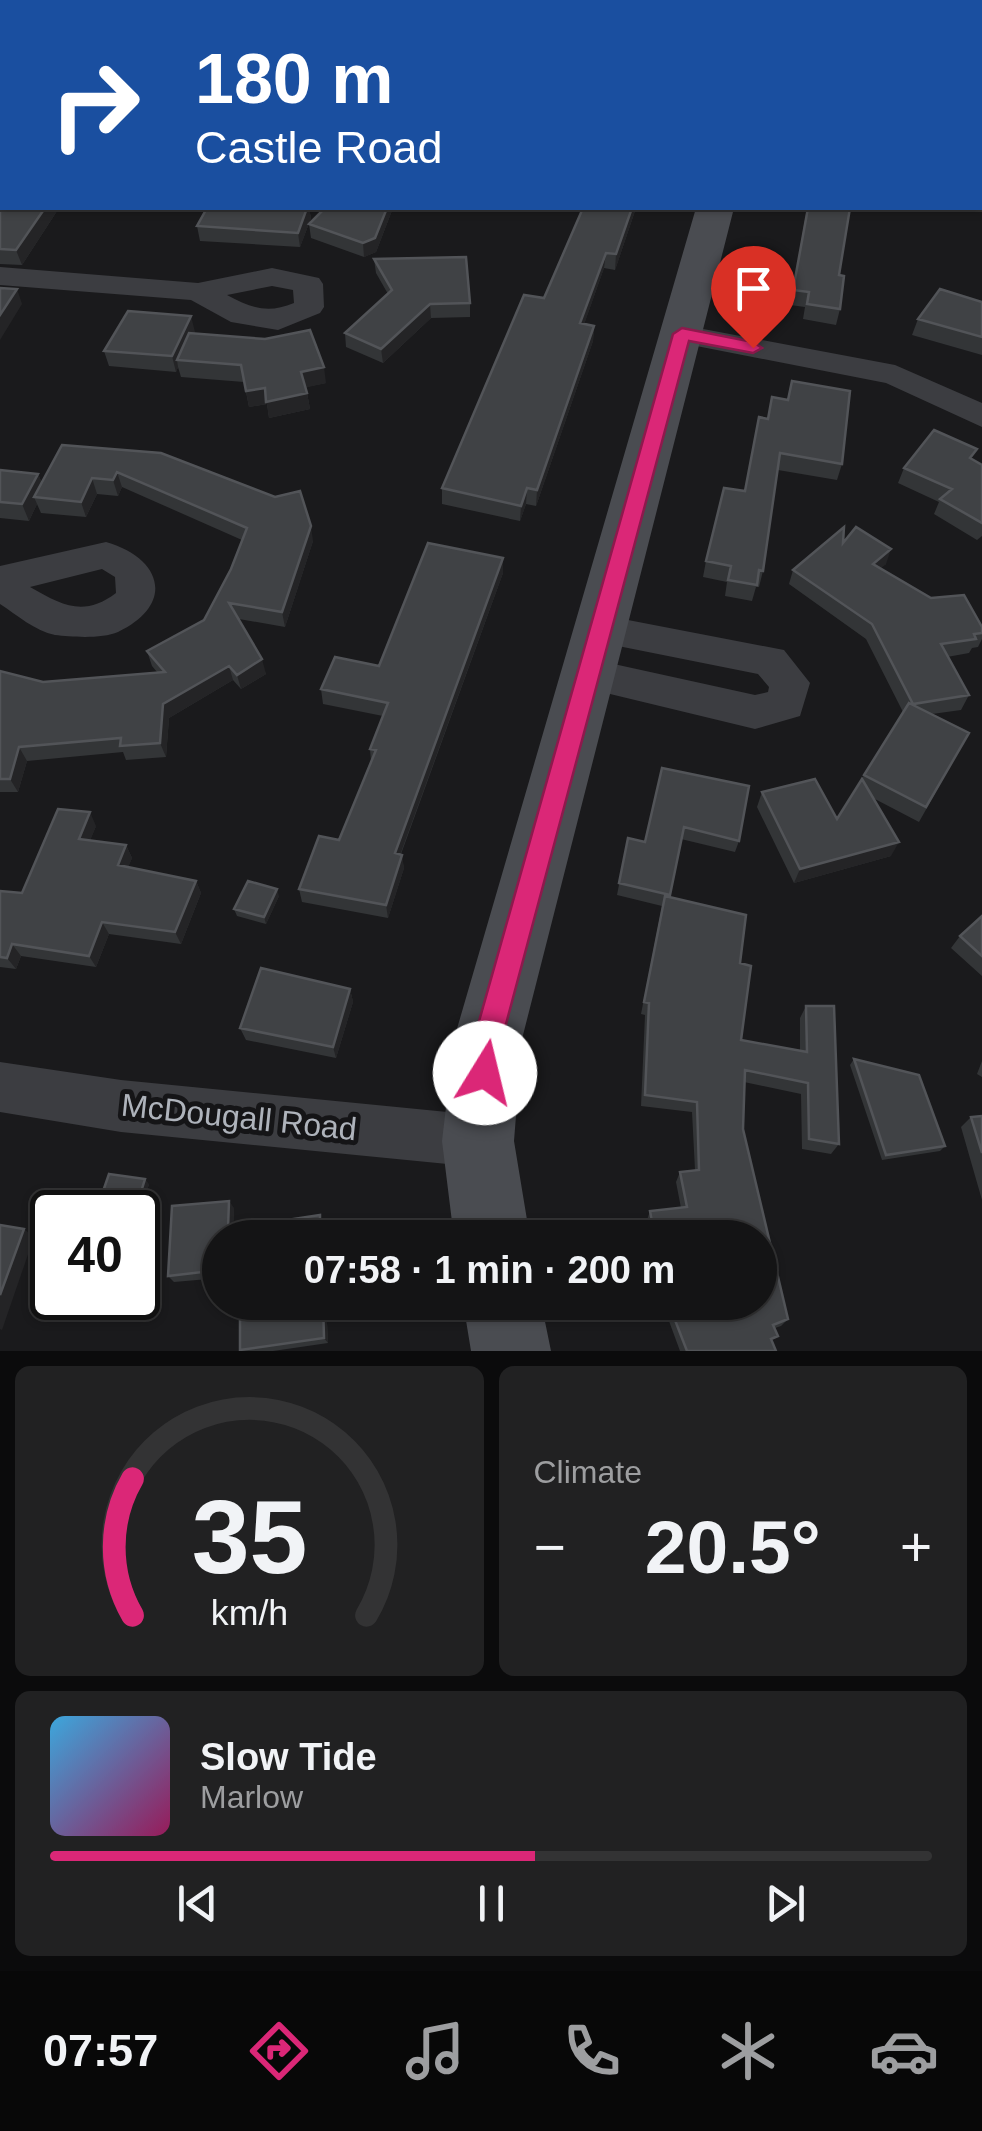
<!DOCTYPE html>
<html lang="en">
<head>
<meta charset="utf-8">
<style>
  :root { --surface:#141415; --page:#212122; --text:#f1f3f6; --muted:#9d9ea0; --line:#333334; --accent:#db2777 }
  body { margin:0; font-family:Arial,sans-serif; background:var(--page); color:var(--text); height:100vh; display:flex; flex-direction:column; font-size:38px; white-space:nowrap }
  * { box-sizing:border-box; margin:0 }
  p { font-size:32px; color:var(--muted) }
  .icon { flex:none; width:55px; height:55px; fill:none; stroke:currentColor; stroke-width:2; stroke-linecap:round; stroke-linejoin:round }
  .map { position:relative; height:1351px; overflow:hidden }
  .drawer { display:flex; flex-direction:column; gap:15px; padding:15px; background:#0b0b0c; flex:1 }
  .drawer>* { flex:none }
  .top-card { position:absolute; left:0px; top:0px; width:982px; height:210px; box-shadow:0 2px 8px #0004,0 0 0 2px var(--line); background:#1a4fa0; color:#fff; overflow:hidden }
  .speed { position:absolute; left:30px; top:1190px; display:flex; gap:20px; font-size:50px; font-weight:700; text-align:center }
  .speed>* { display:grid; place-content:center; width:130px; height:130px; border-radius:50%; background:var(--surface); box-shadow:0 2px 8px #0004,0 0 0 2px var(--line); line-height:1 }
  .speed .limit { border:5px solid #111; border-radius:15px; background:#fff; color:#111 }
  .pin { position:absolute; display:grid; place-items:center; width:85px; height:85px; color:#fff; margin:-102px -42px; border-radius:50% 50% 50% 0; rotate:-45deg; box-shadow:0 0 10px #0007 }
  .pin .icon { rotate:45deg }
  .me { position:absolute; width:110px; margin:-55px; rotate:9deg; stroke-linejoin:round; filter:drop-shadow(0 0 8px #0008) }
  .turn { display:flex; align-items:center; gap:35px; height:210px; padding:0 30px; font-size:45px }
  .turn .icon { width:130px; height:130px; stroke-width:2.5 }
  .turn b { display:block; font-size:70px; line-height:85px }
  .big { font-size:75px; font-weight:800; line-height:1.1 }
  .drawer .card { flex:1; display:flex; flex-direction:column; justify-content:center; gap:15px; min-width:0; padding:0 35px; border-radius:15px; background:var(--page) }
  .drawer .dial { align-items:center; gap:0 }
  .dial svg { height:260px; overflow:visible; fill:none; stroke:var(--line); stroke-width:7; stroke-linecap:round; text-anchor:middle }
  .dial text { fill:var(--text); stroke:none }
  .song { display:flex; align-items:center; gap:30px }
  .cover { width:120px; height:120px; border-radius:15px; background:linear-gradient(135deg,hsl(200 70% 55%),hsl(330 70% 35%)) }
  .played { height:10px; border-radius:5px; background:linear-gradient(90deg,var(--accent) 55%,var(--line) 55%) }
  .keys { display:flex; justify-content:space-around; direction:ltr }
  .heat { display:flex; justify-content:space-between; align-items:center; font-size:55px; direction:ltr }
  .drawer .tiles { flex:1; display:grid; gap:15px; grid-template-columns:1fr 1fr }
  .card:last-child { grid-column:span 2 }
  .trip { position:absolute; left:202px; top:1220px; width:575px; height:100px; border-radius:50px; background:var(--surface); box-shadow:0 2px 8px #0004,0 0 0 2px var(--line); font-weight:800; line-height:100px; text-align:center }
  .dock { display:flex; height:160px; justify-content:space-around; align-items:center; background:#080808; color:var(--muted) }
  .dock .icon { width:70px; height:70px }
  .dock .selected { color:var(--accent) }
  .dock b { font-size:45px; color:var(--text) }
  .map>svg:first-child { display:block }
  .green { fill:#202721 }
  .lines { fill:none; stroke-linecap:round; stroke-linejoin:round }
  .street { fill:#3c3d41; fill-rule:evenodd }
  .secondary { fill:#4a4c51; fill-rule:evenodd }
  .wall { fill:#333537 }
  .shaded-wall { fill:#242426 }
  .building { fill:#404245; stroke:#525458; stroke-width:2.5 }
  .route { fill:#db2777; stroke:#8e194d; stroke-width:2.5 }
  .labels { text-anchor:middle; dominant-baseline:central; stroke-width:10; stroke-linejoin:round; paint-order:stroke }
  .near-street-label { font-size:32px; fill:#aeb3bb; stroke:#151517 }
</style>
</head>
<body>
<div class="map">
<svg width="982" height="1351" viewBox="0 0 982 1351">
  <rect width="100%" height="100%" fill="#1a1a1c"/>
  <!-- green -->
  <path class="green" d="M253,0h391l-393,2z"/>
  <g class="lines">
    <!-- street -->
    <path class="street" d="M970,0h12v8l-2,-6z
      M0,70h2v14h-2z
      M2,116v19l-2,1v-19z
      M0,267l198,16 74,-15 47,10 4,6 1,23 -4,6 -42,17 -47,-8 -40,-22 -191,-15zM272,286l21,4 1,13c-26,11 -43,5 -67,-8z
      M682,325l213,40 87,38v24l-96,-44 -215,-42 -5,-7 5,-7z
      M106,542c56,16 70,62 12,90 -16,7 -46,5 -63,3 -20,-4 -38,-20 -55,-31v-38zM102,569l13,8 1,16c-32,24 -53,13 -86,-6z
      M602,615l182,35 26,33 -10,33 -45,13 -178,-43 -6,-11 6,-11 14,-5 164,36 13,-3 1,-5 -11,-13 -170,-34 -5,-10 5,-10z
      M0,1062l121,18 357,35 18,8 8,18 -8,18 -18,8 -357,-35 -121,-20z"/>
    <!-- secondary -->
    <path class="secondary" d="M696,208h38l-212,831 -8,102 16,97h-76l-12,-97 12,-102z
      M463,1302h78l10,49h-80z"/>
  </g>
  <!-- wall -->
  <path class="wall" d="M980,29h2v144l-2,-2z
    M0,197l2,11h104l-3,4 -44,-4 -37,57 -22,-1z
    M207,208h102l2,10 -11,29 -100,-6 -3,-15z
    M325,208h68l-17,44 -12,5 -53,-19 -2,-14z
    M583,208h53l-21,62 -11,-2 -20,56 10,2 -1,15 -57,165 -10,-2 -6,17 -78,-17v-16l102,-190z
    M807,208l32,67 1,34 -4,16 -33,-6 2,-12 -15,-2z
    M865,208h37l-2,4z
    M374,259l96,44v14l-39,1 -48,45 -37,-16 -1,-14 43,-39 -12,-21z
    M982,302v53l-70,-20 6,-16z
    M195,332l-1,1 132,50 -20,4 4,22 -41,9 -2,-14 -18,3 -5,-25 -63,-5 -3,-10 -2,5 -67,-6 -5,-15z
    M792,381l50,83 -5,16 -59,-10 -15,101 -4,16h-3l-4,14 -27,-5 2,-14 -24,-5 3,-16 38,-70 44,-91z
    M62,445l251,96 -28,86 -46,-8 27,55 -25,15 -8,-9 -64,38 -3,39 -40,3 -3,-8 -96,9 -9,31h-18v-121l43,11 114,-10 -5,-6 -5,-15 57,-31 27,-51 11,-29 -120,-53 -4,9 -21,-2 -11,23 -45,-4 -4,-9 -8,17 -29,-3v-48l38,4 4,9z
    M973,460l9,5v71l-5,4 -43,-26 5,-12 -41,-19 6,-15z
    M843,543l43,21 -6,4 102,59v12l-4,8 -6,1 -3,5 -22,4 22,38 -8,15 -29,4 37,19 -50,89 -46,-24 18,58 -97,27 -37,-76 5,-15 75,27 66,-107 -37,-73 -77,-55 4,-14z
    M503,558v15l-102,281 3,14 -16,50 -86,-16 -3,-13 40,-49 32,-79 -1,-12 13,-33 -60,-12 -2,-15 58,-23z
    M662,768l77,73 -4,11 -54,-13 -11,58 70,66 1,77 59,10v-32l6,-12 33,138 -8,10 -29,-5 -1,-55 -57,-12 -1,47 45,190 -7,7 -6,2 -3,13 4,10h-96l-18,-49h98v-64h-110l-3,-18 3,-9 31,-3 -5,-26 4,-10 15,-2 -3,-58 -51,-6 4,-91 -4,-1 21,-108 -45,-11 11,-57 17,4z
    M96,826l-6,14 36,5 6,13 -4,9 68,14 5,12 -20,51 -72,-10 -13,33 -75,-11 -5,13 -16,-2v-76l22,2z
    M279,896l-13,28 -29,-8 -3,-7z
    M982,916v60l-31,-28 9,-12z
    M350,989l3,13 -17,56 -90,-18 -6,-12z
    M854,1059l91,87 -5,5 -58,9 -32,-95z
    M982,1061v16l-5,-3z
    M982,1116v84l-21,-73 10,-10z
    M149,1184l-10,32h-1v-4h-21l-14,-2 -5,-4z
    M234,1208l-1,20 90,-5 1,15h-104v40l-46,4 -6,-6z
    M326,1302l2,41 -55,8h-31l-2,-1z"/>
  <!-- shaded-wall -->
  <path class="shaded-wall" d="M30,0h15l-2,2h-15z
    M782,0h31l-6,2h-31z
    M2,24v19l-2,3v-19z
    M45,208h14l-37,57 -6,-15z
    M307,208h2l2,10 -11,29 -2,-14z
    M387,208h6l-17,44 -12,5 -1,-14z
    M632,208h4l-21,62 1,-16z
    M606,253l-2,15 -25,71 1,-16z
    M17,289l5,15 -22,36v-25z
    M430,304l1,14 -48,45 -2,-14z
    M191,316l4,16 -14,29 -4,-1 1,7 -2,5 -4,-16z
    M594,326l-1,15 -57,165 1,-16z
    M324,367l2,16 -22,5 -3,-16z
    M265,388l42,5 3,16 -41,9 -2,-14 -18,3 -3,-16z
    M117,472l5,15 -4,9 -5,-16z
    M38,474l7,16 -11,7 3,7 -8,17 -7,-17z
    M92,478l5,16 -11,23 -5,-15z
    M527,488l-1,16 -6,17 1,-15z
    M311,526l2,15 -28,86 -3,-15z
    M891,549l-5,15 -18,15 5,-15z
    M503,558v15l-107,293 -1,-13z
    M262,659l4,15 -25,15 -4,-14z
    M229,666l4,14 -64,38 -3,39 -6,-14 3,-39z
    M19,747l8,14 -9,31 -8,-13z
    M90,812l6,14 -10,25 -7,-12z
    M899,842l-8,14 -97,27 6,-14z
    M126,845l6,13 -8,20 -6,-13z
    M402,855l2,13 -16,50 -2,-13z
    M196,881l5,12 -20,51 -6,-12z
    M277,889l2,7 -13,28 -2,-7z
    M102,922l7,12 -13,33 -7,-11z
    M12,944l9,12 -5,13 -9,-11z
    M350,989l3,13 -17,56 -3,-11z
    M145,1179l4,5 -10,32 -4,-5z
    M229,1201l5,7 -1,28 -5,-7z
    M320,1215l3,8 1,15h-4z
    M24,1229l10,8 -32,93 -2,-1v-34z
    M323,1302h3l2,41 -4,-5z"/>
  <!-- building -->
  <path class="building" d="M0,0h30l-2,2h-26v22l-2,3z
    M134,0h55l-2,2h-56z
    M648,0h134l-6,2h-132z
    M980,29h2v89l-2,-1z
    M980,118h2v36l-2,-2z
    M2,193v15h43l-29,42 -16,-1v-52z
    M207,208h100l-9,25 -101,-7z
    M325,208h62l-12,30 -12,5 -54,-19z
    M583,208h49l-16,46 -10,-1 -26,70 14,3 -57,164 -10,-2 -6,18 -79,-18 82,-193 20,3z
    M808,208h42l-11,67 5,1 -4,33 -33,-5 2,-12 -16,-2z
    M466,257l4,46 -40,1 -49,45 -36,-16 47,-43 -18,-31z
    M0,288l17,1 -17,26z
    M940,289l42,13v35l-64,-18z
    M128,311l63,5 -19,40 -68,-5z
    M310,330l14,37 -23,5 6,21 -41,9 -1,-14 -19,3 -5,-26 -64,-5 12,-27 76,6z
    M792,381l58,10 -8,73 -62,-11 -17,118 -4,-1 -2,15 -29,-5 3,-14 -25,-5 18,-73 21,3 14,-74 9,2 4,-22 16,3z
    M934,430l43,19 -7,9 12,7v58l-42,-24 12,-10 -48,-21z
    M62,445l99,8 114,44 25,-6 11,35 -29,86 -53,-9 33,56 -25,16 -8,-9 -66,38 -3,39 -40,3 1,-8 -102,9 -9,32h-10v-108l43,11 122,-10 -18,-21 57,-31 27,-51 16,-41 -130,-56 -4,8 -21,-2 -11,24 -47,-5z
    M0,470l38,4 -16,30 -22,-2z
    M844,527l-1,16 13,-16 35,22 -18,15 58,34 33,-3 18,32v6l-8,1 2,5 -35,5 28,51 -56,9 -41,-80 -79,-54z
    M428,543l75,15 -108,295 7,2 -16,50 -87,-16 20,-53 20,4 37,-90 -6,-1 18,-46 -67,-14 14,-32 44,9z
    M909,703l60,30 -43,74 -62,-32z
    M662,768l87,18 -10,55 -55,-14 -14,68 -51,-12 9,-45 17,4z
    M815,779l22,40 25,-40 37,63 -99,27 -38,-77z
    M58,809l32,3 -11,27 47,6 -8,20 78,16 -21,51 -73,-10 -13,34 -77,-12 -5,14 -7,-1v-66l22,2z
    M248,881l29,8 -13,28 -30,-8z
    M665,896l81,19 -6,48 11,3 -10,74 66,12 -1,-46h28l5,138 -30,-5 -1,-56 -63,-13 -2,59 45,190 -15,6 5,11 -7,3 5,12h-89l-19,-49h92v-64h-105l-5,-27 37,-4 -7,-35 19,-2 -2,-68 -52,-7 4,-92 -5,-1z
    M982,916v40l-22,-20z
    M261,968l89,21 -17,58 -93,-19z
    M854,1059l65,16 26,71 -59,9z
    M982,1116v37l-11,-36z
    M109,1174l36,5 -10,32 -37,-5z
    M229,1201l-1,28 92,-14v23h-100v32l-52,6 4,-70z
    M0,1225l24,4 -24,66z
    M240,1302h83l1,36 -84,12z"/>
  <!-- route -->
  <path class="route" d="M682,328l71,14 9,6 -9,5 -64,-12 -187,698 -7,44 -10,4 -10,-4 -5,-10 4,-34 199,-705z"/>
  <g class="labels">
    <!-- near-street labels -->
    <g class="near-street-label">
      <text transform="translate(239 1117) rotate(6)">McDougall Road</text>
    </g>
  </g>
</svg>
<div class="speed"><div class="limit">40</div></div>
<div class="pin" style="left:753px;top:348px;background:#d93025"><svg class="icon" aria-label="arrive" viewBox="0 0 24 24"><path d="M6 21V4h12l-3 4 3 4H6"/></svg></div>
<svg class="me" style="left:485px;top:1073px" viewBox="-20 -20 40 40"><circle r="19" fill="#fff"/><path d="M0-13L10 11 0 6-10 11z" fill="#db2777"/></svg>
<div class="trip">07:58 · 1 min · 200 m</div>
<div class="top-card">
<div class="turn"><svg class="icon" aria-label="right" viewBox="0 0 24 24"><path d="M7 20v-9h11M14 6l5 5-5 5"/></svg><div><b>180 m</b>Castle Road</div></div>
</div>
</div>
<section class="drawer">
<div class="tiles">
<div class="card dial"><svg viewBox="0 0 100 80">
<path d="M14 69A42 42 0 1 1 86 69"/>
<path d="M14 69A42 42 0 0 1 14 27" stroke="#db2777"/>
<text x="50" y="56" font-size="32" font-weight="700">35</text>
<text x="50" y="72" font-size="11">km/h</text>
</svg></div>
<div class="card"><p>Climate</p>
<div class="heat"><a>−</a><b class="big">20.5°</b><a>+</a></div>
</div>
<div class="card">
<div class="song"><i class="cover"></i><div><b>Slow Tide</b><p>Marlow</p></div></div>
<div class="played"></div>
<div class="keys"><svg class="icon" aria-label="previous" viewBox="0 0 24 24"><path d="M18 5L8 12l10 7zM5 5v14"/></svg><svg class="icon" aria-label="pause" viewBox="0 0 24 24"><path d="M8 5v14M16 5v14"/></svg><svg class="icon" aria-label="next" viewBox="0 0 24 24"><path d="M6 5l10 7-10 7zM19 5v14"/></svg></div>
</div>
</div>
</section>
<nav class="dock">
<b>07:57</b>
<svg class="icon selected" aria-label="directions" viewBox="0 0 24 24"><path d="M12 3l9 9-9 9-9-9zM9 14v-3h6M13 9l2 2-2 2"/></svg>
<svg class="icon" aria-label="music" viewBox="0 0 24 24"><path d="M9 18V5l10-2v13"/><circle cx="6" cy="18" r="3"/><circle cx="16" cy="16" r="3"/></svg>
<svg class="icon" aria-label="phone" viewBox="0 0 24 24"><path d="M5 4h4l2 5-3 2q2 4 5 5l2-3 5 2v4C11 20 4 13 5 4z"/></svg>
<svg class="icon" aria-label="climate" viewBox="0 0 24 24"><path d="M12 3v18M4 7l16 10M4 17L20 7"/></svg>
<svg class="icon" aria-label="car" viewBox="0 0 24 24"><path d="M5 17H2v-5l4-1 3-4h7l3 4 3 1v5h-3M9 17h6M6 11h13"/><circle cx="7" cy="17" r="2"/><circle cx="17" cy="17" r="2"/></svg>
</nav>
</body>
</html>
